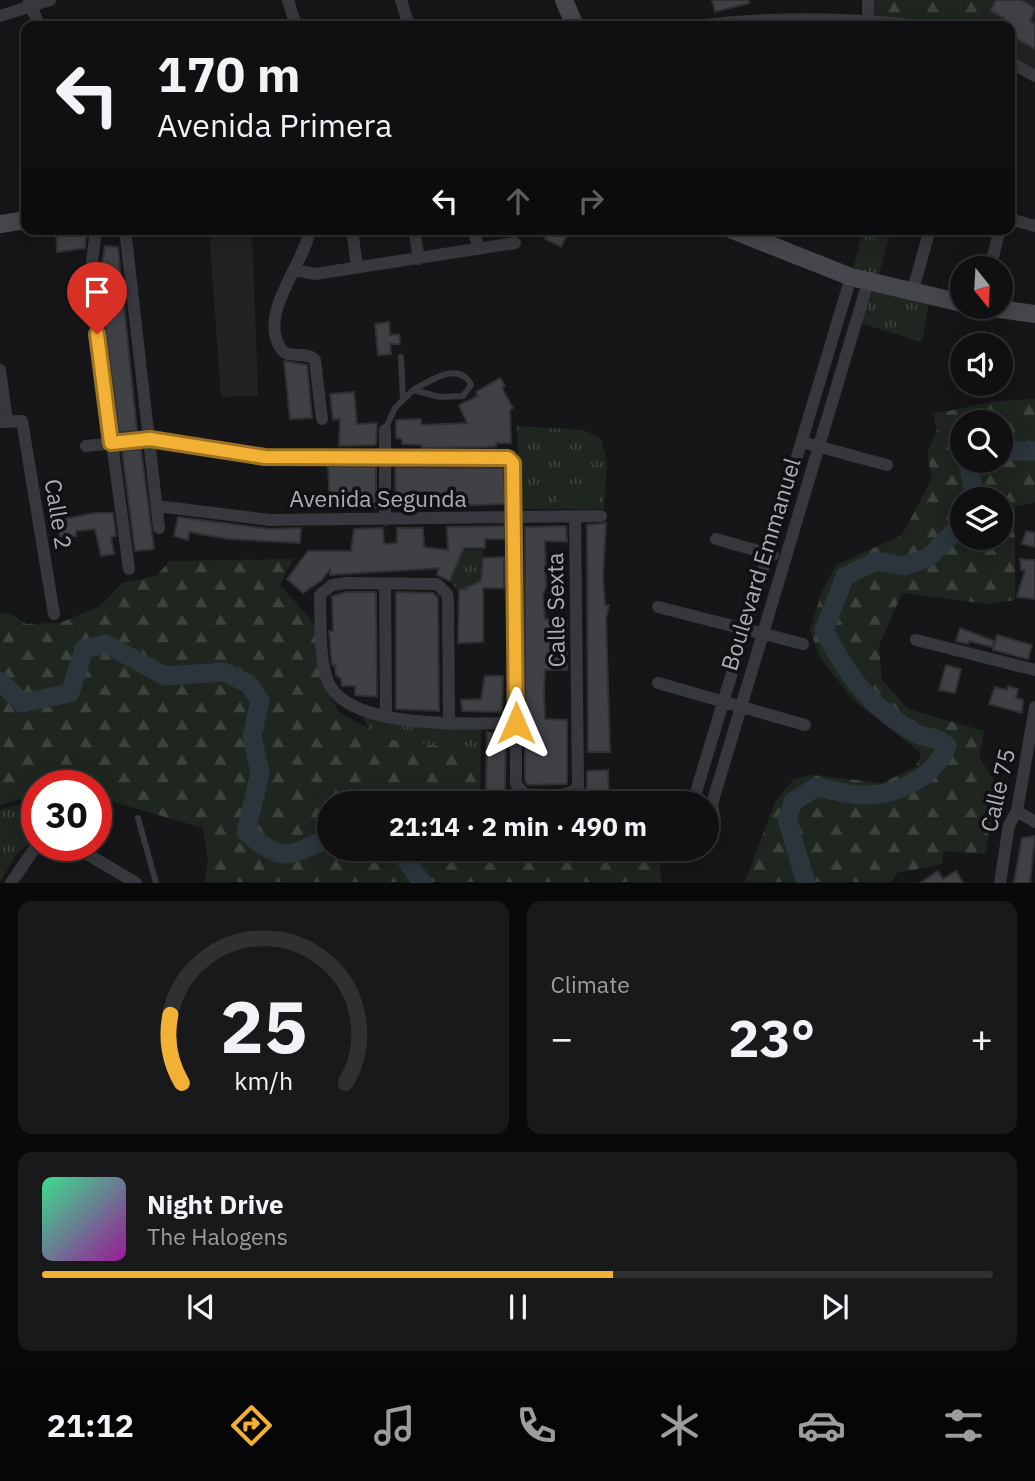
<!DOCTYPE html>
<html lang="en">
<head>
<meta charset="utf-8">
<style>
  :root { --surface:#101012; --page:#19191b; --text:#f1f3f6; --muted:#9c9d9f; --line:#303032; --accent:#f2b134 }
  body { margin:0; font-family:"IBM Plex Sans",sans-serif; background:var(--page); color:var(--text); height:100vh; display:flex; flex-direction:column; font-size:26px; white-space:nowrap }
  * { box-sizing:border-box; margin:0 }
  p { font-size:23px; color:var(--muted) }
  .icon { flex:none; width:38px; height:38px; fill:none; stroke:currentColor; stroke-width:2; stroke-linecap:round; stroke-linejoin:round }
  .map { position:relative; height:883px; overflow:hidden }
  .details { display:flex; flex-direction:column; gap:18px; padding:18px; background:#09090a; flex:1 }
  .details>* { flex:none }
  .banner { position:absolute; left:21px; top:21px; width:994px; height:214px; border-radius:14px; box-shadow:0 4px 18px #0003,0 0 0 2px var(--line); background:#101012; color:var(--text); overflow:hidden }
  .needle { width:46px; rotate:162deg }
  .tools { position:absolute; left:950px; top:256px; display:grid; gap:14px }
  .tools a { display:grid; place-items:center; width:63px; height:63px; border-radius:50%; background:var(--surface); box-shadow:0 4px 18px #0003,0 0 0 2px var(--line); font-size:35px }
  .speed { position:absolute; left:21px; top:770px; display:flex; gap:14px; font-size:35px; font-weight:700; text-align:center }
  .speed>* { display:grid; place-content:center; width:91px; height:91px; border-radius:50%; background:var(--surface); box-shadow:0 4px 18px #0003,0 0 0 2px var(--line); line-height:1 }
  .speed .limit { border:10px solid #d22; background:#fff; color:#111 }
  .pin { position:absolute; display:grid; place-items:center; width:60px; height:60px; color:#fff; margin:-72px -30px; border-radius:50% 50% 50% 0; rotate:-45deg; box-shadow:0 0 7px #0007 }
  .pin .icon { rotate:45deg }
  .me { position:absolute; width:77px; margin:-38px; rotate:0deg; stroke-linejoin:round; filter:drop-shadow(0 0 5px #0008) }
  .turn { display:flex; align-items:center; gap:24px; height:147px; padding:0 21px; font-size:32px }
  .turn .icon { width:91px; height:91px; stroke-width:2.5 }
  .turn b { display:block; font-size:49px; line-height:60px }
  .lanes { display:flex; align-items:center; height:66px; padding:0 21px; background:#0003; justify-content:center; gap:35px; direction:ltr }
  .lanes .off { opacity:.35 }
  .big { font-size:52px; font-weight:700; line-height:1.1 }
  .details .widget { flex:1; display:flex; flex-direction:column; justify-content:center; gap:10px; min-width:0; padding:0 24px; border-radius:14px; background:var(--page) }
  .details .dial { align-items:center; gap:0 }
  .dial svg { height:182px; overflow:visible; fill:none; stroke:var(--line); stroke-width:7; stroke-linecap:round; text-anchor:middle }
  .dial text { fill:var(--text); stroke:none }
  .song { display:flex; align-items:center; gap:21px }
  .cover { width:84px; height:84px; border-radius:10px; background:linear-gradient(135deg,hsl(150 70% 55%),hsl(300 70% 35%)) }
  .played { height:7px; border-radius:4px; background:linear-gradient(90deg,var(--accent) 60%,var(--line) 60%) }
  .keys { display:flex; justify-content:space-around; direction:ltr }
  .heat { display:flex; justify-content:space-between; align-items:center; font-size:38px; direction:ltr }
  .details .tiles { flex:1; display:grid; gap:18px; grid-template-columns:1fr 1fr }
  .widget:last-child { grid-column:span 2 }
  .trip { position:absolute; left:317px; top:791px; width:402px; height:70px; border-radius:35px; background:var(--surface); box-shadow:0 4px 18px #0003,0 0 0 2px var(--line); font-weight:700; line-height:70px; text-align:center }
  .menu { display:flex; height:112px; justify-content:space-around; align-items:center; background:#060607; color:var(--muted) }
  .menu .icon { width:49px; height:49px }
  .menu .on { color:var(--accent) }
  .menu b { font-size:32px; color:var(--text) }
  .map>svg:first-child { display:block }
  .built { fill:#222225 }
  .grass { fill:url(#grass-tufts) }
  .forest { fill:url(#forest-firs); fill-rule:evenodd }
  .pitch { fill:#1e261f }
  .lines { fill:none; stroke-linecap:round; stroke-linejoin:round }
  .river { stroke:#2c353c; stroke-width:19 }
  .building { fill:#404145; stroke:#303034; stroke-width:2 }
  .lane { stroke:#37383d; stroke-width:6 }
  .street { stroke:#37383d; stroke-width:12 }
  .secondary { stroke:#45474d; stroke-width:18 }
  .route-casing { stroke:#9d7322; stroke-width:18 }
  .route { stroke:#f2b134; stroke-width:12 }
  .labels { text-anchor:middle; dominant-baseline:central; stroke-width:7; stroke-linejoin:round; paint-order:stroke }
  .street-label { font-size:23px; fill:#a8adb8; stroke:#111113 }
</style>
</head>
<body>
<div class="map">
<svg width="1035" height="883" viewBox="0 0 1035 883">
  <defs>
    <pattern id="grass-tufts" width="24" height="20" patternUnits="userSpaceOnUse" patternTransform="scale(1.75)"><rect width="24" height="20" fill="#1e261f"/><path d="M3 7l-1-3M5 7V3M7 7l1-3M15 17l-1-3M17 17v-4M19 17l1-3" fill="none" stroke="#3c433d"/></pattern>
    <pattern id="forest-firs" width="22" height="20" patternUnits="userSpaceOnUse" patternTransform="scale(1.75)"><rect width="22" height="20" fill="#1e261f"/><path d="M5 1l3.5 6h-7zM16 11l3.5 6h-7z" fill="#3c433d"/></pattern>
  </defs>
  <rect width="100%" height="100%" fill="#161618"/>
  <!-- built -->
  <path class="built" d="M868,0h167v76l-25,-14v-36h-91l-51,-5z
    M209,229h43l6,167 -37,1z"/>
  <!-- grass -->
  <path class="grass" d="M863,229h28l-12,46 -26,-7z
    M872,289l57,13 -7,40 -62,-19z
    M517,426l66,4 18,8 6,24 -3,47h-84z
    M463,550h20l-2,31 -23,10 -8,-10z
    M360,709l121,14 -1,77 -17,-2 -84,-46z
    M37,800v36l-21,19 -16,27v-72z"/>
  <!-- forest -->
  <path class="forest" d="M878,0h116l-5,10c-8,4 -17,9 -25,12 -17,5 -74,0 -86,-13z
    M1035,399v103l-20,5v93l-27,4 -86,-11 -23,53 3,34 26,29 76,22 -5,26 19,29 -13,68 -42,-3 -1,13 -45,9 -6,9h-146l31,-82 18,-21 18,-4 70,8 34,-16 5,-14 -68,-53 -33,-42 -10,-28 12,-39 14,-26 66,-30 30,-56 -5,-25 10,-24 -4,-16 64,-13zM962,422h39v38h-39zM962,499h39v38h-39z
    M293,559l-13,26 37,42 4,54 18,31 47,27 91,12v52h-148v46h330l2,33h-457l4,-20 -5,-34 -107,-31v-11h-59v9l-37,10v-192l11,1 15,10 34,-1 40,-17 22,-23 34,-7 14,-15z"/>
  <!-- pitch -->
  <path class="pitch" d="M558,484h42v24l-42,1z"/>
  <g class="lines">
    <!-- river -->
    <path class="river" d="M1001,451h34
      M967,460l9,39
      M0,681l22,22 48,-10 14,-44 22,-5 59,32 59,-4 25,12 11,17 -8,35 8,37 -14,59c37,32 42,25 83,5
      M399,849l23,34
      M806,883l-19,-64 6,-17 23,-15c16,2 34,9 50,8 33,0 69,-19 81,-49 -16,-14 -20,-5 -34,-14 -45,-28 -65,-55 -89,-102l21,-54 32,-15 27,5 25,-9 33,-33"/>
  </g>
  <!-- building -->
  <path class="building" d="M712,0h36l1,3 -34,9z
    M996,0h25l14,8 -5,13 5,3v25l-25,-14v-9h-11l5,-8 -14,-7z
    M550,229h20l-9,18 -16,-8z
    M87,230l-2,18 -28,4 -1,-20z
    M105,246l13,1 19,184 -18,1 -20,-152z
    M389,322l1,13 9,-1 1,10h-10l1,10 -13,1 -3,-31z
    M284,361l23,4 5,53 -22,1z
    M500,378l5,8 -3,2 11,20 -3,2 1,33h-15v3l-12,1 -62,1v-3l-20,-1v-5l-6,-1v-18l25,-1v6l46,-2 -8,-18 19,-9 -2,-4z
    M354,392l3,32 20,-1 -1,22 -37,1 1,-27 -7,1 -3,-26z
    M141,449l13,100 -19,2 -13,-100z
    M328,466l48,1v41l-46,-1z
    M395,467l109,1 1,36 -109,4z
    M95,513h18l3,23 -5,1 3,17 -13,2 -6,-27 -19,2v5l-16,2 -3,-18z
    M178,517l91,12 32,-1 -1,15 -72,-4 -39,-7 -1,8 -14,-4z
    M606,523l-3,53 2,29h4l-3,14 4,133h-22l-1,-227z
    M505,526v13h-20v9h-21l-14,33 -13,-6 2,-7 -109,7v-6l-8,11 -19,13 -16,-14 21,-28h43l3,-22 29,-1 1,16 13,-1v-15h26l1,19 24,3 -1,-23z
    M566,526l1,16 -22,-1 1,46 -3,8 2,24 22,1v50h-22l-1,22 1,27 22,1v64l-39,1 -3,-4v-254z
    M1026,531l9,2v14l-13,-3z
    M504,557v31h-21v54l-25,1 1,-53 9,-1 -3,-1 16,-7 2,-23z
    M1020,559l15,1v39l-18,-2 8,-27h-4z
    M347,592h29l1,105 -22,-2v-9h-13l-1,-7 -5,-4 -1,-10h-3l-3,-34h4l-1,-35z
    M396,592l37,1 5,5 1,113 -43,-2z
    M960,628l34,13 -2,6 -23,-6 -1,3 -12,-3z
    M997,635l35,10 -4,14 -35,-9z
    M946,665l15,4 -6,24 -16,-3z
    M485,676h18l-1,36 -40,-1 -1,-11 20,-1z
    M1008,686l10,3 -2,9 7,2 -1,13 -33,-9 6,-17 12,3z
    M487,732l19,2 -1,56 -19,2z
    M608,770l1,28 -27,-2 5,-9v-16z
    M502,791l13,12h-25z
    M1035,836l-5,47h-16l8,-45z
    M938,871l5,8 13,-8 7,12h-43z"/>
  <g class="lines">
    <!-- lane -->
    <path class="lane" d="M401,357l2,42
      M385,430l10,-22 18,-18 27,7 23,-1 8,-11c-11,-25 -42,-4 -58,5
      M138,818l18,65"/>
    <!-- street -->
    <path class="street" d="M29,0l10,26
      M288,0l8,26
      M401,0l8,26
      M0,16l50,-16
      M868,21v-21
      M696,26c67,-9 156,-9 223,0
      M1010,62l25,14
      M1010,219l25,7
      M96,229l-6,51 39,289
      M125,229l34,299
      M310,229c-5,35 -53,84 -29,120 8,11 25,1 34,11l7,59
      M352,229l5,38
      M414,229l5,30
      M473,229l6,20
      M990,268l10,-39
      M295,270l20,4 200,-31
      M912,293l18,-64
      M0,370l7,51
      M0,422l22,-1 32,193
      M809,444l78,21
      M86,446l64,-7 115,18 243,2 7,9 1,316 8,10c15,0 46,6 54,-8l-3,-269
      M157,506l113,14 331,-4
      M385,520v-90
      M716,539l57,16
      M385,584l1,133
      M658,607l145,37
      M916,640l119,30
      M658,683l147,42
      M449,721l-1,-121 -1,-6 -10,-10 -91,-1 -14,2 -12,10c1,26 -1,57 6,81 14,56 146,47 190,47
      M684,803l10,-4 157,-522
      M1017,811l18,11
      M707,834l8,-12 -3,-18 156,-522
      M72,845l64,38
      M11,883l26,-38
      M1000,883l9,-58 8,-14 18,-104"/>
    <!-- secondary -->
    <path class="secondary" d="M564,0l11,26
      M0,224l26,-4
      M730,229l121,48 111,26
      M979,306l56,8"/>
  </g>
  <g class="lines">
    <defs>
      <path id="route" d="M97,334l14,109 39,-4 115,18 243,1 5,5 3,260"/>
    </defs>
    <!-- route casing -->
    <use href="#route" class="route-casing"/>
    <!-- route -->
    <use href="#route" class="route"/>
  </g>
  <g class="labels">
    <!-- street labels -->
    <g class="street-label">
      <text x="378" y="498">Avenida Segunda</text>
      <text transform="translate(59 514) rotate(81)">Calle 2</text>
      <text transform="translate(760 564) rotate(-73)">Boulevard Emmanuel</text>
      <text transform="translate(555 610) rotate(-91)">Calle Sexta</text>
      <text transform="translate(997 790) rotate(-77)">Calle 75</text>
    </g>
  </g>
</svg>
<div class="tools">
<a><svg class="needle" viewBox="-14 -14 28 28"><path d="M0-13l5 13h-10z" fill="#e53935"/><path d="M0 13l5-13h-10z" fill="#9c9d9f"/></svg></a>
<a><svg class="icon" aria-label="sound" viewBox="0 0 24 24"><path d="M4 9h4l5-4v14l-5-4H4zM17 9q2 3 0 6"/></svg></a>
<a><svg class="icon" aria-label="search" viewBox="0 0 24 24"><circle cx="10" cy="10" r="6"/><path d="M15 15l6 6"/></svg></a>
<a><svg class="icon" aria-label="layers" viewBox="0 0 24 24"><path d="M12 4l9 5-9 5-9-5zM3 14l9 5 9-5"/></svg></a>
</div>
<div class="speed"><div class="limit">30</div></div>
<div class="pin" style="left:97px;top:334px;background:#d93025"><svg class="icon" aria-label="arrive" viewBox="0 0 24 24"><path d="M6 21V4h12l-3 4 3 4H6"/></svg></div>
<svg class="me" style="left:516px;top:723px" viewBox="-20 -20 40 40"><path d="M0-17L14 15 0 8-14 15z" fill="#f2b134" stroke="#fff" stroke-width="4"/></svg>
<div class="trip">21:14 · 2 min · 490 m</div>
<div class="banner">
<div class="turn"><svg class="icon" aria-label="left" viewBox="0 0 24 24"><path d="M17 20v-9H6M10 6l-5 5 5 5"/></svg><div><b>170 m</b>Avenida Primera</div></div>
<div class="lanes"><svg class="icon" aria-label="left" viewBox="0 0 24 24"><path d="M17 20v-9H6M10 6l-5 5 5 5"/></svg><svg class="icon off" aria-label="ahead" viewBox="0 0 24 24"><path d="M12 20V5M6 11l6-6 6 6"/></svg><svg class="icon off" aria-label="right" viewBox="0 0 24 24"><path d="M7 20v-9h11M14 6l5 5-5 5"/></svg></div>
</div>
</div>
<section class="details">
<div class="tiles">
<div class="widget dial"><svg viewBox="0 0 100 80">
<path d="M14 69A42 42 0 1 1 86 69"/>
<path d="M14 69A42 42 0 0 1 9 39" stroke="#f2b134"/>
<text x="50" y="56" font-size="32" font-weight="700">25</text>
<text x="50" y="72" font-size="11">km/h</text>
</svg></div>
<div class="widget"><p>Climate</p>
<div class="heat"><a>−</a><b class="big">23°</b><a>+</a></div>
</div>
<div class="widget">
<div class="song"><i class="cover"></i><div><b>Night Drive</b><p>The Halogens</p></div></div>
<div class="played"></div>
<div class="keys"><svg class="icon" aria-label="previous" viewBox="0 0 24 24"><path d="M18 5L8 12l10 7zM5 5v14"/></svg><svg class="icon" aria-label="pause" viewBox="0 0 24 24"><path d="M8 5v14M16 5v14"/></svg><svg class="icon" aria-label="next" viewBox="0 0 24 24"><path d="M6 5l10 7-10 7zM19 5v14"/></svg></div>
</div>
</div>
</section>
<nav class="menu">
<b>21:12</b>
<svg class="icon on" aria-label="directions" viewBox="0 0 24 24"><path d="M12 3l9 9-9 9-9-9zM9 14v-3h6M13 9l2 2-2 2"/></svg>
<svg class="icon" aria-label="music" viewBox="0 0 24 24"><path d="M9 18V5l10-2v13"/><circle cx="6" cy="18" r="3"/><circle cx="16" cy="16" r="3"/></svg>
<svg class="icon" aria-label="phone" viewBox="0 0 24 24"><path d="M5 4h4l2 5-3 2q2 4 5 5l2-3 5 2v4C11 20 4 13 5 4z"/></svg>
<svg class="icon" aria-label="climate" viewBox="0 0 24 24"><path d="M12 3v18M4 7l16 10M4 17L20 7"/></svg>
<svg class="icon" aria-label="car" viewBox="0 0 24 24"><path d="M5 17H2v-5l4-1 3-4h7l3 4 3 1v5h-3M9 17h6M6 11h13"/><circle cx="7" cy="17" r="2"/><circle cx="17" cy="17" r="2"/></svg>
<svg class="icon" aria-label="filters" viewBox="0 0 24 24"><path d="M4 7h16M4 17h16"/><circle cx="9" cy="7" r="2"/><circle cx="15" cy="17" r="2"/></svg>
</nav>
</body>
</html>
